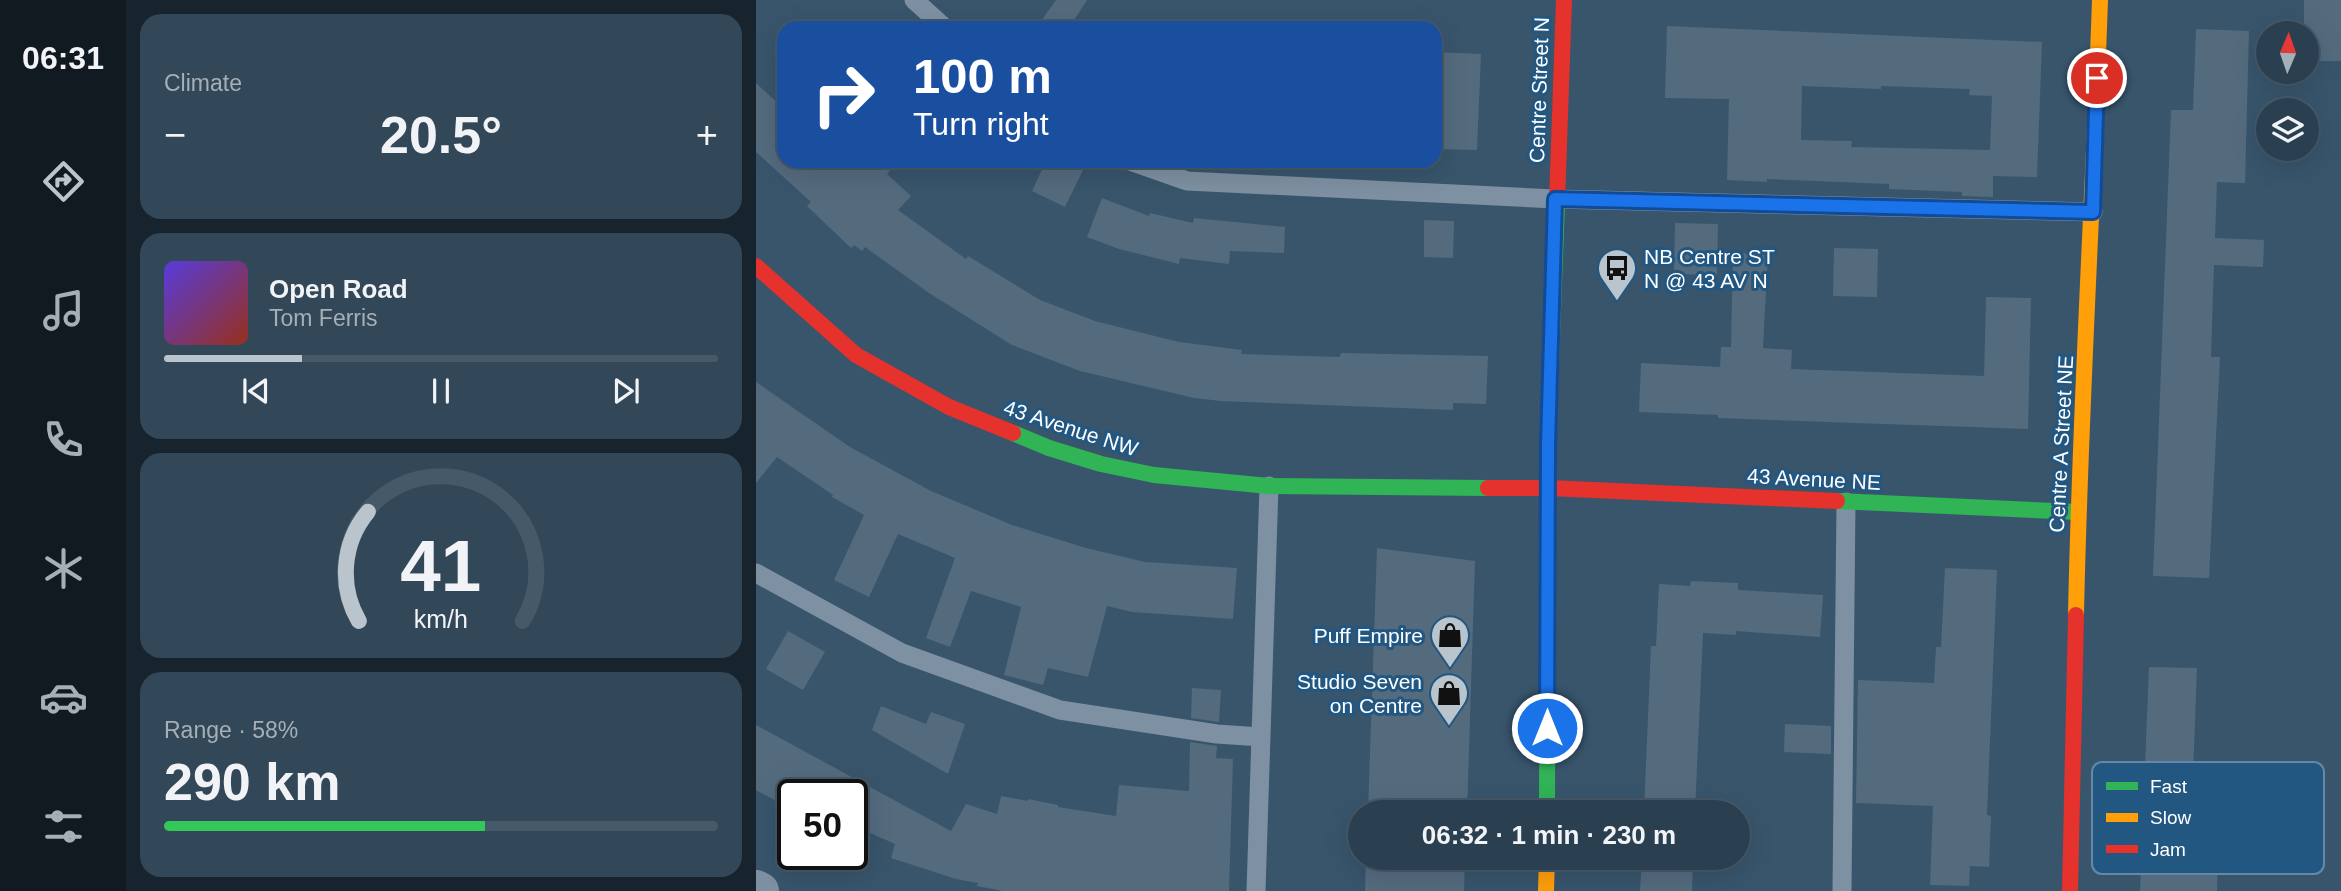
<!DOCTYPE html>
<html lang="en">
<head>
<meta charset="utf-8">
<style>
  :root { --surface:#2a4051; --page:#324758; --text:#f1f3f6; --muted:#a5afb7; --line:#465968; --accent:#b9c4cc }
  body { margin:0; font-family:Arial,sans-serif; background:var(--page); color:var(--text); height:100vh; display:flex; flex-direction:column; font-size:26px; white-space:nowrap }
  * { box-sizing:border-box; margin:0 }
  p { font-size:23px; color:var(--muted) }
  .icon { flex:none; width:38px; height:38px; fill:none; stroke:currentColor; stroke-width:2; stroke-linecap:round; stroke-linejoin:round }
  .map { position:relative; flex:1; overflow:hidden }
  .side { display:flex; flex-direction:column; gap:14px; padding:14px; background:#17232d; width:630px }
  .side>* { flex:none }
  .top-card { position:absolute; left:21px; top:21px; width:665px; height:147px; border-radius:21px; box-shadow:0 7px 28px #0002,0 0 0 2px var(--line); background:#1a4fa0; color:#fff; overflow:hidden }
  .needle { width:46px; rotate:2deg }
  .buttons { position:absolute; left:1500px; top:21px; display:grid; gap:14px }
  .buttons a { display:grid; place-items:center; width:63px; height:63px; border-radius:50%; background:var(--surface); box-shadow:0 7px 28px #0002,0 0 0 2px var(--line); font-size:35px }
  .speed { position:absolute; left:21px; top:779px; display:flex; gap:14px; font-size:35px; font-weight:700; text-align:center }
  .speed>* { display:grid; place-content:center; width:91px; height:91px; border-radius:50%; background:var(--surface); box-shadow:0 7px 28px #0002,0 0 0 2px var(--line); line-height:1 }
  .speed .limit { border:4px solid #111; border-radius:10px; background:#fff; color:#111 }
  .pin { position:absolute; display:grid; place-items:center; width:60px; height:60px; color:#fff; margin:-30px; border:4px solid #fff; border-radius:50%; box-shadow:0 2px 7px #0007 }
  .me { position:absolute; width:77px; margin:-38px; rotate:0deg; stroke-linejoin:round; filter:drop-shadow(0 0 5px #0008) }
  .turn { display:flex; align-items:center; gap:24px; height:147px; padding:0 21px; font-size:32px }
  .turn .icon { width:91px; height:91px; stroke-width:2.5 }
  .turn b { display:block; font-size:49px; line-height:60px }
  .big { font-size:52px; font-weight:700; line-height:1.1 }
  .side .widget { flex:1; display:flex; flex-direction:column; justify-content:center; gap:10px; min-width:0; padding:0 24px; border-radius:21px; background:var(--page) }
  .side .dial { align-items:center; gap:0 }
  .dial svg { height:182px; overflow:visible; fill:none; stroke:var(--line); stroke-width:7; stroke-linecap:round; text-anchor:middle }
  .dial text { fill:var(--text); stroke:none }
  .song { display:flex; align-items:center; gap:21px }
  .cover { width:84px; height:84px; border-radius:10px; background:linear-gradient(135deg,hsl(250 70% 55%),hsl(10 70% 35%)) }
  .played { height:7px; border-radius:4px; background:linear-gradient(90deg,var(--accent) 25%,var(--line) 25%) }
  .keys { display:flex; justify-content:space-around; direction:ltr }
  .heat { display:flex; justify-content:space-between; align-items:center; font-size:38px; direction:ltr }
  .charge { height:10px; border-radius:5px; background:linear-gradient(90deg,#34c759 58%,var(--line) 0) }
  .trip { position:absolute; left:592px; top:800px; width:402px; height:70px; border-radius:35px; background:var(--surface); box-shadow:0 7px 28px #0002,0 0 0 2px var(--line); font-weight:700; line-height:70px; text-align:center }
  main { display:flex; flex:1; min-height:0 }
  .tabs { display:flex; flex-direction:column; width:126px; justify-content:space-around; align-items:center; background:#111a20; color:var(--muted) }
  .tabs .icon { width:49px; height:49px }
  .tabs .selected { color:var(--accent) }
  .tabs b { font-size:32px; color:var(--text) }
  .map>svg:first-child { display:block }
  .building { fill:#546b7e; fill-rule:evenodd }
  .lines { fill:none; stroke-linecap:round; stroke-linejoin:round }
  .lane { stroke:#7e91a2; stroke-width:19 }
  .street { stroke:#7e91a2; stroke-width:38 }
  .fast { stroke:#30b455; stroke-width:16 }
  .slow { stroke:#ff9f0a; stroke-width:16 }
  .jam { stroke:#e5322d; stroke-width:16 }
  .route-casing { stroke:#114b97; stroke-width:18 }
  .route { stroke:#1a73e8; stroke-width:12 }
  .labels { text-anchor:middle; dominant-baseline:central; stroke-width:6; stroke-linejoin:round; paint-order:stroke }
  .street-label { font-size:21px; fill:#fff; stroke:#225782 }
  .poi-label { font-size:21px; fill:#fff; stroke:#225782; text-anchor:end }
  .key { fill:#225782; stroke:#6489a8; stroke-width:2 }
  .key-label { font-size:19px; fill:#fff }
</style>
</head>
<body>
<main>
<nav class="tabs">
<b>06:31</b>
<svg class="icon selected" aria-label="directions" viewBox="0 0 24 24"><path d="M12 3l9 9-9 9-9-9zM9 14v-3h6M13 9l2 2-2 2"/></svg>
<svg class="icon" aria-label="music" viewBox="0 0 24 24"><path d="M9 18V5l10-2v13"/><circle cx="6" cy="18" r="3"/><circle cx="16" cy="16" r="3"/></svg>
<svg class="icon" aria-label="phone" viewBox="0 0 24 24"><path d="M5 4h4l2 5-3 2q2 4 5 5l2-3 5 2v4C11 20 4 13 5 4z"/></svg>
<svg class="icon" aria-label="climate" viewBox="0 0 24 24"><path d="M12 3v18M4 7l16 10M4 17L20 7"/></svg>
<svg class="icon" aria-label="car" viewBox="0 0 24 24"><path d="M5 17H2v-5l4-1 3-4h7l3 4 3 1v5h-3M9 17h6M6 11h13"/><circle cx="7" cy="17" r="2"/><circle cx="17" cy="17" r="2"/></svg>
<svg class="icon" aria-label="filters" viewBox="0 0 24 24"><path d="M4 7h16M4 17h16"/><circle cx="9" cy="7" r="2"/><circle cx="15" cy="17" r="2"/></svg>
</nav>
<section class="side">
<div class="widget"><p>Climate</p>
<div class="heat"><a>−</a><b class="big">20.5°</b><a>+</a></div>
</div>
<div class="widget">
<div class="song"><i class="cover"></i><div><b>Open Road</b><p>Tom Ferris</p></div></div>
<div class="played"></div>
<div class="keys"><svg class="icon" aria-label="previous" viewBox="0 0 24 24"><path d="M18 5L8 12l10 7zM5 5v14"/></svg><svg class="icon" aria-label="pause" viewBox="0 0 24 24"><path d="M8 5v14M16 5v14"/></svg><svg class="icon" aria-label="next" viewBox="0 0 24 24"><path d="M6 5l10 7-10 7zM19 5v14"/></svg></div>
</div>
<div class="widget dial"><svg viewBox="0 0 100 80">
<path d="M14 69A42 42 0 1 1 86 69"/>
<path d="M14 69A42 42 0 0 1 18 21" stroke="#b9c4cc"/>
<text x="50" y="56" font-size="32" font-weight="700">41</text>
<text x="50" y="72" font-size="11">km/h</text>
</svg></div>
<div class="widget"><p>Range · 58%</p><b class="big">290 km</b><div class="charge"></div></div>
</section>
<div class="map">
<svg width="1585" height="891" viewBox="0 0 1585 891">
  <rect width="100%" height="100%" fill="#38556c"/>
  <!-- building -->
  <path class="building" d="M300,0h31l-18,28h-33z
    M1548,0h37v61h-35v-28h-2z
    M911,26l375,16 -5,135 -44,-1v21l-31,-1v-4l-73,-3v-5l-122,-5v3l-40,-2 2,-81 -64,-1zM1046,86l79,3v-3l89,3 -1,6 23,1 -2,54 -139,-3 1,-6 -51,-1z
    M1440,29l53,2 -4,152 -28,-1 -2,56 49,2 -1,27 -49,-2 -3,92h9l-11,221 -56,-2 18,-466h22z
    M679,52l46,2 -4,96 -42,-1z
    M0,83l28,26v52h113l-10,13 24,22 -13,14 68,49 2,-3 72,44 55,21 84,21 63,8 -1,4 99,3 1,-4 147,3 -2,48 -33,-1v7l-232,-9 -27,-3 -114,-27 -68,-26 -83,-52 -64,-46 -3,4 -8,-6 -3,3 -44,-42 4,-4 -55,-50z
    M290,161h23l15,7 -19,39 -33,-16z
    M346,198l47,18 1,-3 43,10 1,-5 91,9 -1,26 -54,-2 -1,13 -49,-6 -1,6 -60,-15 -32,-12z
    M668,220l30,1 -1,37 -29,-1z
    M919,223l43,1 -1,51 -43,-1z
    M1078,248l44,1 -1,48 -44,-1z
    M977,253l35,1 -5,94 29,2 -1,19 193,7 2,-79 45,1 -3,131 -310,-11v-3l-79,-3 2,-49 79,4 1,-20h10z
    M0,382l94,65 81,44 81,34 74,23 59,14 92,6 -4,51 -101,-7 -25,-6 -19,71 -40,-9 -5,17 -39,-10 17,-68 -50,-16 -21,56 -24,-9 29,-80 -57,-24 -29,63 -35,-17 30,-65 -32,-18 1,-2 -56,-38 -21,26z
    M621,548l98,13 -8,251h-99z
    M1189,568l52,2 -10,245 4,1 -2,51 -19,-1 -1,20 -39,-1 3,-79 -77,-3 2,-123 76,3 2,-36h5z
    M935,581l47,2v7l85,5 -3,42 -84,-6v4l-33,-2 -8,179h-51l7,-166h5l3,-62 31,2z
    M32,631l37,21 -22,38 -37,-21z
    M1393,667l48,1 -6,160 28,1 -2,62h-77z
    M436,688l29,2 -2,32 -28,-4z
    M125,706l45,18 5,-12 34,12 -17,50 -76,-44z
    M1029,724l46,2v28l-47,-2z
    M0,725l195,106 15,-27 31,10 4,-18 27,5v-2l30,6v2l58,9 3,-31 70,6 1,-49 27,4 -1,12 17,1 -4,132h-226l-26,-5 1,-3 -22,-4 -65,-21 4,-14 -43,-19v-31h-61l-6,12 -29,-16z
    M610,858h99l-1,33h-99z
    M886,858h51l-1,33h-52z"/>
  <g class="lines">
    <!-- lane -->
    <path class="lane" d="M158,0l31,28
      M374,161l57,20 368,18 538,13
      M0,573l146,80 158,57 157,24 44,3
      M500,891l13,-405
      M1086,891l4,-389"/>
    <!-- street -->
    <path class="street" d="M0,889l4,2"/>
    <!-- fast -->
    <path class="fast" d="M257,433l36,15 52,16 53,11 115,11 219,2
      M1081,501l241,11
      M791,812l1,-367 9,-242"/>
    <!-- slow -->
    <path class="slow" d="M1320,615c4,-205 17,-410 24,-615
      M790,891l1,-33"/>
    <!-- jam -->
    <path class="jam" d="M801,203l7,-203
      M0,266l100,89 93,52 64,26
      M732,488h61l288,13
      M1314,891l6,-276"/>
  </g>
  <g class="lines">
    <defs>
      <path id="route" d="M791,728l1,-283 7,-246 538,13 4,-134"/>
    </defs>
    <!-- route casing -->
    <use href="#route" class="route-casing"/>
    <!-- route -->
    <use href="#route" class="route"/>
  </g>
  <!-- icons -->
  <defs>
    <symbol id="bus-pin" viewBox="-11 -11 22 30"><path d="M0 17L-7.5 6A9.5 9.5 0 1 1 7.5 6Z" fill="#b9c4cc" stroke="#225782"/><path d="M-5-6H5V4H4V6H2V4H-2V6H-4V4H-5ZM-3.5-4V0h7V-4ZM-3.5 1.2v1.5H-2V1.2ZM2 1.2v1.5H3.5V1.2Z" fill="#111"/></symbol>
    <symbol id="shop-pin" viewBox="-11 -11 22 30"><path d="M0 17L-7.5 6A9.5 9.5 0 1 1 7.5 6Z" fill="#b9c4cc" stroke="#225782"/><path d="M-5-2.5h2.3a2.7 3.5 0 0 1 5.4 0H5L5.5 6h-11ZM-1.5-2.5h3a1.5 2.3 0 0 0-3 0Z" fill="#111"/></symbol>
  </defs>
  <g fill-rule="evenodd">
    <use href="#bus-pin" x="839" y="246" width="44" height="60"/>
    <use href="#shop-pin" x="672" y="613" width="44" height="60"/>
    <use href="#shop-pin" x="671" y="671" width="44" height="60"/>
  </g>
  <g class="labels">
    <!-- street labels -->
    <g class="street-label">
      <text transform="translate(783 90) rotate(-88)">Centre Street N</text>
      <text transform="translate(315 428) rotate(18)">43 Avenue NW</text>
      <text transform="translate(1305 444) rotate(-87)">Centre A Street NE</text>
      <text transform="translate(1058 479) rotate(3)">43 Avenue NE</text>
    </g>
    <!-- poi labels -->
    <g class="poi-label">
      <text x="888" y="256" text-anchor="start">NB Centre ST<tspan x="888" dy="24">N @ 43 AV N</tspan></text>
      <text x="667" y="635">Puff Empire</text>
      <text x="666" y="681">Studio Seven<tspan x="666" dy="24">on Centre</tspan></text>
    </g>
  </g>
  <!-- legend -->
  <rect x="1336" y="762" width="232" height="112" rx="10" class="key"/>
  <rect x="1350" y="782" width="32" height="8" fill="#30b455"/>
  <rect x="1350" y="813" width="32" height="9" fill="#ff9f0a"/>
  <rect x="1350" y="845" width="32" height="8" fill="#e5322d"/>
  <g class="key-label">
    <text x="1394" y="793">Fast</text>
    <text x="1394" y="824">Slow</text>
    <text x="1394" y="856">Jam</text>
  </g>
</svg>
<div class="buttons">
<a><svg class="needle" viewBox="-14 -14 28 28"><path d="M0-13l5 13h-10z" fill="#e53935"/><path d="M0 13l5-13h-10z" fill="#a5afb7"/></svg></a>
<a><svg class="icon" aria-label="layers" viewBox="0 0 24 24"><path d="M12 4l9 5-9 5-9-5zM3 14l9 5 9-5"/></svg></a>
</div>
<div class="speed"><div class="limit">50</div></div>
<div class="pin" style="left:1341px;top:78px;background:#d93025"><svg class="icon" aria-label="arrive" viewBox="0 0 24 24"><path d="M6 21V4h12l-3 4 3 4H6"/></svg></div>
<svg class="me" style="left:791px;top:728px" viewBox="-20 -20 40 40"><circle r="17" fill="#1a73e8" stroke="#fff" stroke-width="3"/><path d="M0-11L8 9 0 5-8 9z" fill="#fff"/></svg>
<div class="trip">06:32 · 1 min · 230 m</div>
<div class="top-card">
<div class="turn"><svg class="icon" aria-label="right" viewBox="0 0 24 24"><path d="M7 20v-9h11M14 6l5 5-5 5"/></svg><div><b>100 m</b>Turn right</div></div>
</div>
</div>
</main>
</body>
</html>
